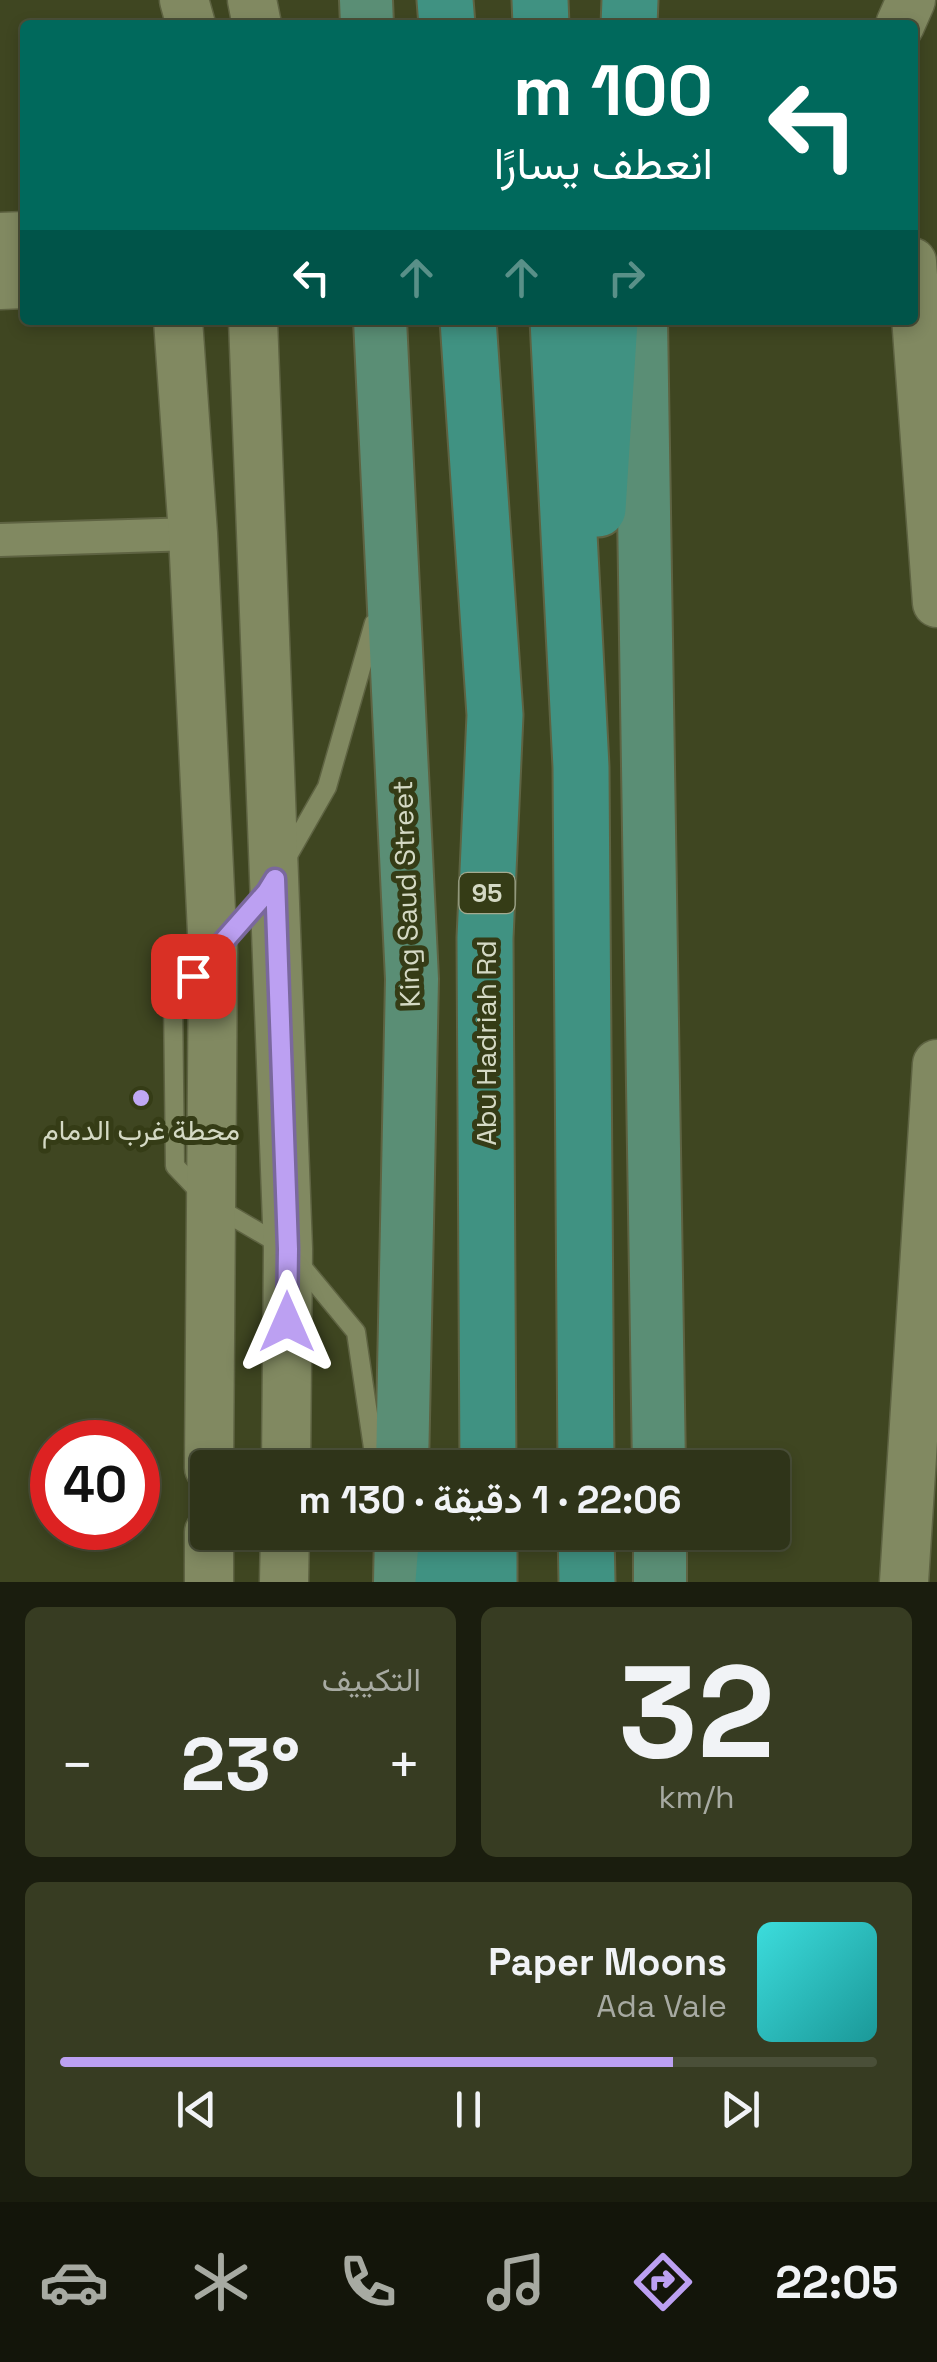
<!DOCTYPE html>
<html lang="ar">
<head>
<meta charset="utf-8">
<style>
  :root { --surface:#2f3419; --page:#373c22; --text:#f1f3f6; --muted:#a7aaa2; --line:#4a4f38; --accent:#bca0f2 }
  body { margin:0; font-family:"Space Grotesk",Vazirmatn,sans-serif; background:var(--page); color:var(--text); direction:rtl; height:100vh; display:flex; flex-direction:column; font-size:38px; white-space:nowrap }
  * { box-sizing:border-box; margin:0 }
  p { font-size:32px; color:var(--muted) }
  .icon { flex:none; width:55px; height:55px; fill:none; stroke:currentColor; stroke-width:2; stroke-linecap:round; stroke-linejoin:round }
  .map { position:relative; height:1582px; overflow:hidden; direction:ltr }
  .sheet { display:flex; flex-direction:column; gap:25px; padding:25px; background:#1a1d0e; flex:1 }
  .sheet>* { flex:none }
  .top-card { position:absolute; left:20px; top:20px; width:898px; height:305px; border-radius:10px; box-shadow:0 5px 15px #0003,0 0 0 2px var(--line); direction:rtl; background:#00695c; color:#fff; overflow:hidden }
  .speed { position:absolute; left:30px; top:1420px; display:flex; gap:20px; font-size:50px; font-weight:700; text-align:center }
  .speed>* { display:grid; place-content:center; width:130px; height:130px; border-radius:50%; background:var(--surface); box-shadow:0 5px 15px #0003,0 0 0 2px var(--line); line-height:1 }
  .speed .limit { border:15px solid #d22; background:#fff; color:#111 }
  .pin { position:absolute; display:grid; place-items:center; width:85px; height:85px; color:#fff; margin:-42px; border-radius:20px; box-shadow:0 5px 15px #0006 }
  .me { position:absolute; width:110px; margin:-55px; rotate:0deg; stroke-linejoin:round; filter:drop-shadow(0 0 8px #0008) }
  .turn { display:flex; align-items:center; gap:35px; height:210px; padding:0 40px; font-size:45px }
  .turn .icon { width:130px; height:130px; stroke-width:2.5 }
  .turn b { display:block; font-size:70px; line-height:85px }
  .lanes { display:flex; align-items:center; height:95px; padding:0 40px; background:#0003; justify-content:center; gap:50px; direction:ltr }
  .lanes .off { opacity:.35 }
  .big { font-size:75px; font-weight:600; line-height:1.1 }
  .sheet .tile { flex:1; display:flex; flex-direction:column; justify-content:center; gap:15px; min-width:0; padding:0 35px; border-radius:15px; background:var(--page) }
  .sheet .dial { align-items:center; gap:0 }
  .dial b { font-size:130px; line-height:1 }
  .song { display:flex; align-items:center; gap:30px }
  .cover { width:120px; height:120px; border-radius:15px; background:linear-gradient(135deg,hsl(180 70% 55%),hsl(180 70% 35%)) }
  .played { height:10px; border-radius:5px; background:linear-gradient(90deg,var(--accent) 75%,var(--line) 75%) }
  .keys { display:flex; justify-content:space-around; direction:ltr }
  .heat { display:flex; justify-content:space-between; align-items:center; font-size:55px; direction:ltr }
  .sheet .tiles { flex:1; display:grid; gap:25px; grid-template-columns:1fr 1fr }
  .tile:last-child { grid-column:span 2 }
  .trip { position:absolute; left:190px; top:1450px; width:600px; height:100px; border-radius:10px; background:var(--surface); box-shadow:0 5px 15px #0003,0 0 0 2px var(--line); font-weight:600; line-height:100px; text-align:center; direction:rtl }
  .menu { display:flex; height:160px; justify-content:space-around; align-items:center; background:#13150a; color:var(--muted) }
  .menu .icon { width:70px; height:70px }
  .menu .selected { color:var(--accent) }
  .menu b { font-size:45px; color:var(--text) }
  .map>svg:first-child { display:block }
  .lines { fill:none; stroke-linecap:round; stroke-linejoin:round }
  .lane-casing { stroke:#5e6342; stroke-width:21 }
  .street-casing { stroke:#5e6342; stroke-width:36 }
  .secondary-casing { stroke:#5e6342; stroke-width:51 }
  .primary-casing { stroke:#5e6342; stroke-width:56 }
  .highway-casing { stroke:#5e6342; stroke-width:59 }
  .lane { stroke:#818961; stroke-width:18 }
  .street { stroke:#818961; stroke-width:32 }
  .secondary { stroke:#818961; stroke-width:48 }
  .primary { stroke:#5a8e75; stroke-width:52 }
  .highway { stroke:#409282; stroke-width:55 }
  .route-casing { stroke:#7a689d; stroke-width:25 }
  .route { stroke:#bca0f2; stroke-width:18 }
  .poi-dot { fill:#c0a8f4; stroke:#353c16; stroke-width:4 }
  .labels { text-anchor:middle; dominant-baseline:central; stroke-width:10; stroke-linejoin:round; paint-order:stroke }
  .shield { fill:#353c16; stroke:#a4aa90; stroke-width:2.5 }
  .shield-label { font-size:25px; font-weight:bold; fill:#d4d9c4 }
  .street-label { font-size:28px; fill:#d4d9c4; stroke:#353c16 }
  .poi-label { font-size:28px; fill:#d4d9c4; stroke:#353c16 }
</style>
</head>
<body>
<div class="map">
<svg width="937" height="1582" viewBox="0 0 937 1582">
  <rect width="100%" height="100%" fill="#3f4621"/>
  <g class="lines">
    <defs>
      <path id="lane" d="M286,859l41,-72 47,-164
        M219,946l46,-51
        M202,966l-29,33 2,167 36,38 70,41
        M299,1263l57,69 20,136"/>
      <path id="street" d="M0,540l193,-6"/>
      <path id="secondary" d="M184,0l7,25
        M252,0l5,25
        M900,25l11,-25
        M0,237l25,-1
        M912,262l25,341
        M0,285l25,-1
        M178,320l15,214 20,419 -4,515
        M253,320l35,929 -2,219
        M209,1582v-50
        M284,1582l1,-50
        M904,1582l33,-518"/>
      <path id="primary" d="M366,0l1,25
        M380,320l32,659 -10,489
        M641,320l18,1148
        M660,1532v50
        M400,1582l1,-50"/>
      <path id="highway" d="M445,0l2,25
        M540,0l1,25
        M629,25l1,-25
        M468,320l27,395 -10,223 3,530
        M558,320l23,447 5,701
        M598,509l12,-189
        M489,1532v50
        M586,1532l1,50
        M443,1582l4,-50"/>
    </defs>
    <!-- lane casing -->
    <use href="#lane" class="lane-casing"/>
    <!-- street casing -->
    <use href="#street" class="street-casing"/>
    <!-- secondary casing -->
    <use href="#secondary" class="secondary-casing"/>
    <!-- primary casing -->
    <use href="#primary" class="primary-casing"/>
    <!-- highway casing -->
    <use href="#highway" class="highway-casing"/>
    <!-- lane -->
    <use href="#lane" class="lane"/>
    <!-- street -->
    <use href="#street" class="street"/>
    <!-- secondary -->
    <use href="#secondary" class="secondary"/>
    <!-- primary -->
    <use href="#primary" class="primary"/>
    <!-- highway -->
    <use href="#highway" class="highway"/>
  </g>
  <g class="lines">
    <defs>
      <path id="route" d="M193,976l74,-84 8,-13 13,370 -1,73"/>
    </defs>
    <!-- route casing -->
    <use href="#route" class="route-casing"/>
    <!-- route -->
    <use href="#route" class="route"/>
  </g>
  <!-- markers -->
  <circle class="poi-dot" cx="141" cy="1098" r="10"/>
  <g class="labels">
    <!-- shield labels -->
    <rect class="shield" x="459.5" y="873" width="55" height="40" rx="8"/>
    <g class="shield-label">
      <text x="487" y="893">95</text>
    </g>
    <!-- street labels -->
    <g class="street-label">
      <text transform="translate(406 894) rotate(-92)">King Saud Street</text>
      <text transform="translate(486 1043) rotate(-90)">Abu Hadriah Rd</text>
    </g>
    <!-- poi labels -->
    <g class="poi-label">
      <text x="141" y="1130">محطة غرب الدمام</text>
    </g>
  </g>
</svg>
<div class="speed"><div class="limit">40</div></div>
<div class="pin" style="left:193px;top:976px;background:#d93025"><svg class="icon" aria-label="arrive" viewBox="0 0 24 24"><path d="M6 21V4h12l-3 4 3 4H6"/></svg></div>
<svg class="me" style="left:287px;top:1322px" viewBox="-20 -20 40 40"><path d="M0-17L14 15 0 8-14 15z" fill="#bca0f2" stroke="#fff" stroke-width="4"/></svg>
<div class="trip">22:06 · 1 دقيقة · 130 m</div>
<div class="top-card">
<div class="turn"><svg class="icon" aria-label="left" viewBox="0 0 24 24"><path d="M17 20v-9H6M10 6l-5 5 5 5"/></svg><div><b>100 m</b>انعطف يسارًا</div></div>
<div class="lanes"><svg class="icon" aria-label="left" viewBox="0 0 24 24"><path d="M17 20v-9H6M10 6l-5 5 5 5"/></svg><svg class="icon off" aria-label="ahead" viewBox="0 0 24 24"><path d="M12 20V5M6 11l6-6 6 6"/></svg><svg class="icon off" aria-label="ahead" viewBox="0 0 24 24"><path d="M12 20V5M6 11l6-6 6 6"/></svg><svg class="icon off" aria-label="right" viewBox="0 0 24 24"><path d="M7 20v-9h11M14 6l5 5-5 5"/></svg></div>
</div>
</div>
<section class="sheet">
<div class="tiles">
<div class="tile dial"><b>32</b><p>km/h</p></div>
<div class="tile"><p>التكييف</p>
<div class="heat"><a>−</a><b class="big">23°</b><a>+</a></div>
</div>
<div class="tile">
<div class="song"><i class="cover"></i><div><b>Paper Moons</b><p>Ada Vale</p></div></div>
<div class="played"></div>
<div class="keys"><svg class="icon" aria-label="previous" viewBox="0 0 24 24"><path d="M18 5L8 12l10 7zM5 5v14"/></svg><svg class="icon" aria-label="pause" viewBox="0 0 24 24"><path d="M8 5v14M16 5v14"/></svg><svg class="icon" aria-label="next" viewBox="0 0 24 24"><path d="M6 5l10 7-10 7zM19 5v14"/></svg></div>
</div>
</div>
</section>
<nav class="menu">
<b>22:05</b>
<svg class="icon selected" aria-label="directions" viewBox="0 0 24 24"><path d="M12 3l9 9-9 9-9-9zM9 14v-3h6M13 9l2 2-2 2"/></svg>
<svg class="icon" aria-label="music" viewBox="0 0 24 24"><path d="M9 18V5l10-2v13"/><circle cx="6" cy="18" r="3"/><circle cx="16" cy="16" r="3"/></svg>
<svg class="icon" aria-label="phone" viewBox="0 0 24 24"><path d="M5 4h4l2 5-3 2q2 4 5 5l2-3 5 2v4C11 20 4 13 5 4z"/></svg>
<svg class="icon" aria-label="climate" viewBox="0 0 24 24"><path d="M12 3v18M4 7l16 10M4 17L20 7"/></svg>
<svg class="icon" aria-label="car" viewBox="0 0 24 24"><path d="M5 17H2v-5l4-1 3-4h7l3 4 3 1v5h-3M9 17h6M6 11h13"/><circle cx="7" cy="17" r="2"/><circle cx="17" cy="17" r="2"/></svg>
</nav>
</body>
</html>
